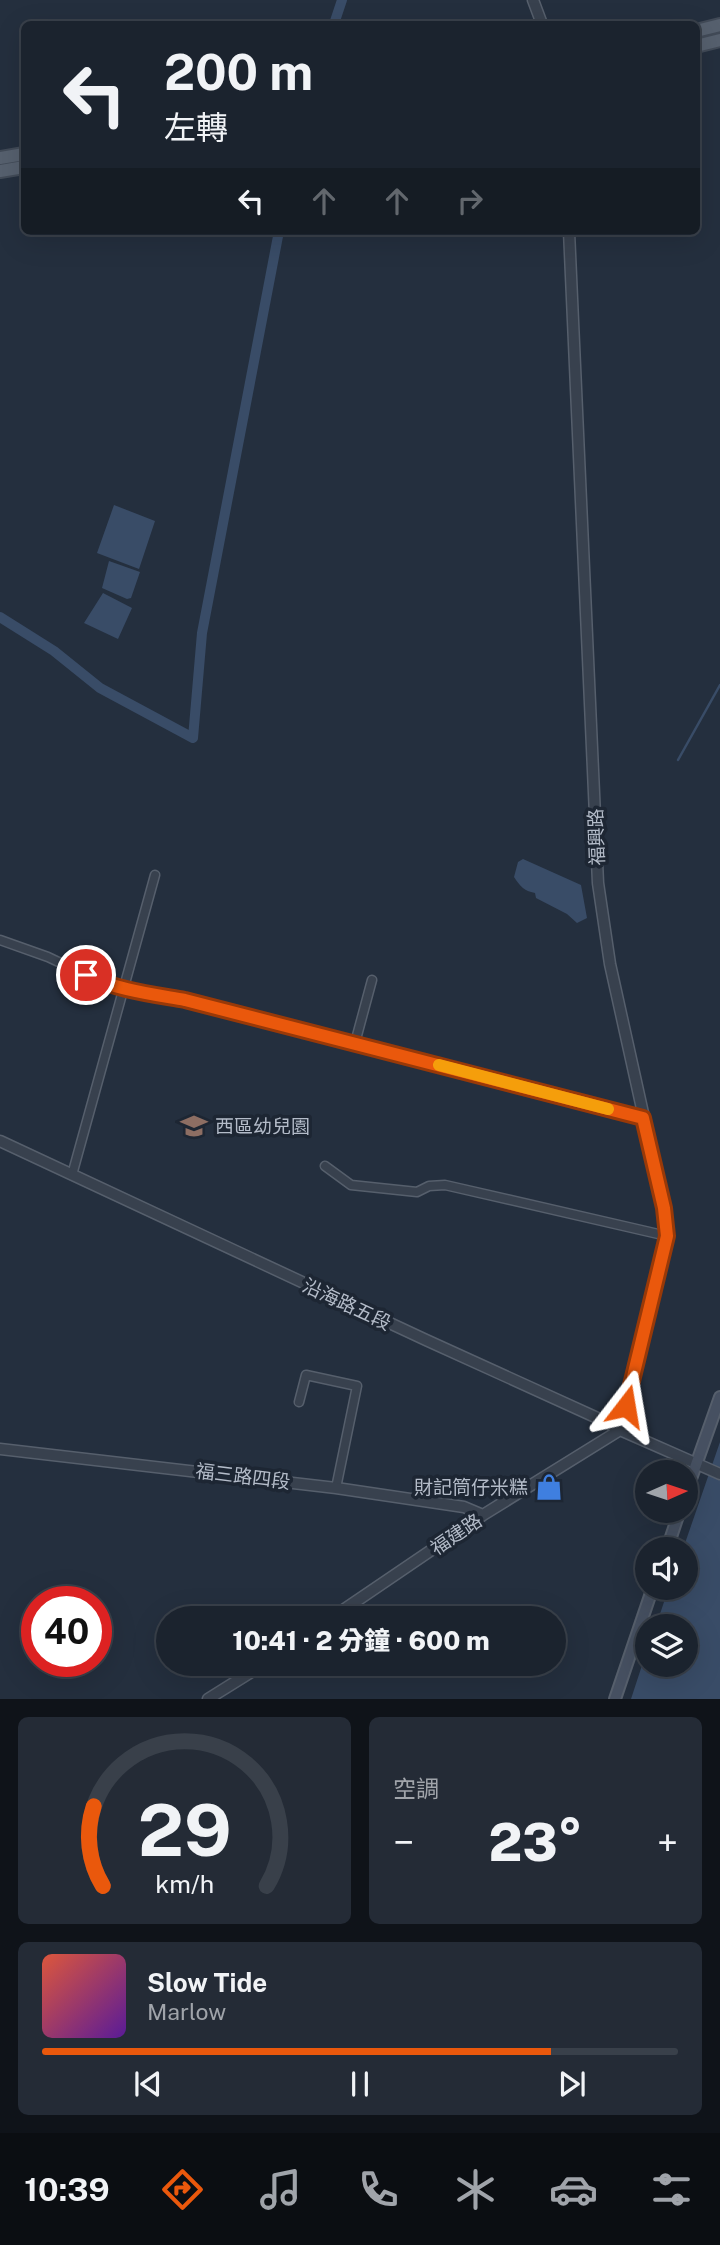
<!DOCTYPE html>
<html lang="zh-TW">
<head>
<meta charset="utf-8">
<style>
  :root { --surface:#1b232e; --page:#242b36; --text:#f1f3f6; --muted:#a0a4aa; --line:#39404a; --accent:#ea580c }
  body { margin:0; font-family:"Public Sans","Noto Sans TC",sans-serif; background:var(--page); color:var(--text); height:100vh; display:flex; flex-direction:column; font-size:26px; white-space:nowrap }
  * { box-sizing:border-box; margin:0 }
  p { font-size:23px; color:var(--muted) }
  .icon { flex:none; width:38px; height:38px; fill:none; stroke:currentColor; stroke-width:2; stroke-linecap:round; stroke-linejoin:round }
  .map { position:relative; height:1699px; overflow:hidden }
  .details { display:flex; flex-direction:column; gap:18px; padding:18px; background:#0f1319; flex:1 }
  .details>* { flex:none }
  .top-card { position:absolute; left:21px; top:21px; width:679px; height:214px; border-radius:10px; box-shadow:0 7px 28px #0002,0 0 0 2px var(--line); background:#1b232e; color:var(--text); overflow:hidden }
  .needle { width:46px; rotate:87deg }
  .tools { position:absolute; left:635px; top:1460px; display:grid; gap:14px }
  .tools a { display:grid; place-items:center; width:63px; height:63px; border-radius:50%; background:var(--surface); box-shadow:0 7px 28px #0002,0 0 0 2px var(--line); font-size:35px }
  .speed { position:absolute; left:21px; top:1586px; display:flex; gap:14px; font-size:35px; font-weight:700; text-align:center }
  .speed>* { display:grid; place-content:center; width:91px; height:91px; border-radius:50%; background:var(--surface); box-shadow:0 7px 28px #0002,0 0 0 2px var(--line); line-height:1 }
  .speed .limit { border:10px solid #d22; background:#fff; color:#111 }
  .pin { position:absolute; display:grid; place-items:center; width:60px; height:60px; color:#fff; margin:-30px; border:4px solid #fff; border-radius:50%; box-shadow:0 2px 7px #0007 }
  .me { position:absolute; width:77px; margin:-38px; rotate:14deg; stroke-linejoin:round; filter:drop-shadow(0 0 5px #0008) }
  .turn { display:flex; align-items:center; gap:24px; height:147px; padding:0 28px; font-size:32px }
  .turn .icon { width:91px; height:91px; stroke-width:2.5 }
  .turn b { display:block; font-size:49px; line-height:60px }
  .lanes { display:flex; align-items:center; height:66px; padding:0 28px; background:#0003; justify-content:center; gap:35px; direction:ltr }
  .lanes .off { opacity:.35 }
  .big { font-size:52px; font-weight:800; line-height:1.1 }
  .details .widget { flex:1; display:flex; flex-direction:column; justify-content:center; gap:10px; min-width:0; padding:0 24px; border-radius:10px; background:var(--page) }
  .details .dial { align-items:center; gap:0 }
  .dial svg { height:182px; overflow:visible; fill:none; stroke:var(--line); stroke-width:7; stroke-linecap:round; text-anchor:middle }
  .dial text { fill:var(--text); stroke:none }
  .song { display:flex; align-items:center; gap:21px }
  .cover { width:84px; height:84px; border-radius:10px; background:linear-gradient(135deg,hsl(10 70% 55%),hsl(270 70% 35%)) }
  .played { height:7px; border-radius:4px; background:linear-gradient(90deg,var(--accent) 80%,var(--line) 80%) }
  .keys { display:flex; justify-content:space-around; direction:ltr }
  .heat { display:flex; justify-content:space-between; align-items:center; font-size:38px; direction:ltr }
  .details .tiles { flex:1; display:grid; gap:18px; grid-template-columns:1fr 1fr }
  .widget:last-child { grid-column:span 2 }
  .trip { position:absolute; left:156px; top:1606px; width:410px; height:70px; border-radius:35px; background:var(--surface); box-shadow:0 7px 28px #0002,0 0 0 2px var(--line); font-weight:800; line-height:70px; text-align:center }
  .dock { display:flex; height:112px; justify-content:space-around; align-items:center; background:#0b0e12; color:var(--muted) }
  .dock .icon { width:49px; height:49px }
  .dock .active { color:var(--accent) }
  .dock b { font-size:32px; color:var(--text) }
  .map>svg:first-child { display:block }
  .water { fill:#394c67 }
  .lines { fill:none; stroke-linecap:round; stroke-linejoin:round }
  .stream { stroke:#394c67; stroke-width:2.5 }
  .canal { stroke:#394c67; stroke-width:10 }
  .minor-casing { stroke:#565f6c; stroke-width:11 }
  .tertiary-casing { stroke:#565f6c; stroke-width:13 }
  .secondary-casing { stroke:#565f6c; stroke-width:14 }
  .primary-casing { stroke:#414a57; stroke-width:16 }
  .minor { stroke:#38414e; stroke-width:8 }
  .tertiary { stroke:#38414e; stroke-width:10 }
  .secondary { stroke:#465061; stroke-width:10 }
  .primary { stroke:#56606e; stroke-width:12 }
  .route-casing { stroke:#983908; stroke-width:18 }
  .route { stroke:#ea580c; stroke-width:12 }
  .slow { stroke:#f59e0b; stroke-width:12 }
  .labels { text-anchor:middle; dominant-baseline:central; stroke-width:7; stroke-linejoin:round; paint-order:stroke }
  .street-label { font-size:19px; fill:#b4bcc9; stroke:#1d2633 }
  .poi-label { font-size:19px; fill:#b4bcc9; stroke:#1d2633; text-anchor:start }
</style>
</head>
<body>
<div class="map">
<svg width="720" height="1699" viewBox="0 0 720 1699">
  <rect width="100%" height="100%" fill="#242f3e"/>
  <!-- water -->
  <path class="water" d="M114,505l41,16 -16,48 -42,-16z
    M109,561l31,11 -9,26 -4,1 -25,-11z
    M103,593l29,15 -14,31 -34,-16z
    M523,859l58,26 6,33 -10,5 -10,-9 -31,-16 -1,-5c-11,-2 -15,-7 -21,-16l4,-15z
    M720,1442v257h-89l16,-49 1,14h38v-38h-30l13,-39h17v-38h-3z"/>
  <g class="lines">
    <!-- stream -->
    <path class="stream" d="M678,760l42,-75"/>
    <!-- canal -->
    <path class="canal" d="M334,24l8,-24
      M0,617l54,34 46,37 93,50 9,-105 77,-402"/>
    <defs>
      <path id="minor" d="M0,940l48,17 57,27 80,16 458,118
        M355,1043l17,-63
        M325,1166l26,19 66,7 12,-6 16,-1 222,51
        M72,1175l83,-300
        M299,1402l7,-27 51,11 -21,102"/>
      <path id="tertiary" d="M533,0l9,24
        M0,1141l426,199 178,81 16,9 100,44
        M0,1449l336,39 128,19 19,8
        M330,1619l153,-104 137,-85 47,-194 -3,-28 -54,-244 -12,-81 -29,-652
        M208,1699l56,-35"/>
      <path id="secondary" d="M686,1493l34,-96
        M667,1549l13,-39
        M615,1699l38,-112"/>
      <path id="primary" d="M696,31l24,-6
        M696,46l24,-6
        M0,158l24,-4
        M0,171l24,-4"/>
    </defs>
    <!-- minor casing -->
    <use href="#minor" class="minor-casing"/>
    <!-- tertiary casing -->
    <use href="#tertiary" class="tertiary-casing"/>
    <!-- secondary casing -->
    <use href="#secondary" class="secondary-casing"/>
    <!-- primary casing -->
    <use href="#primary" class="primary-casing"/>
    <!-- minor -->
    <use href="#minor" class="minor"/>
    <!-- tertiary -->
    <use href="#tertiary" class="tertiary"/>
    <!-- secondary -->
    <use href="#secondary" class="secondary"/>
    <!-- primary -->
    <use href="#primary" class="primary"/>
  </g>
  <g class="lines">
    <defs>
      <path id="route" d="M86,975c31,15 65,19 99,25l458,118 21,90 3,28 -41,170"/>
    </defs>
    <!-- route casing -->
    <use href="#route" class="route-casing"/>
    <!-- route -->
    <use href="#route" class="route"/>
    <!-- slow -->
    <path class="slow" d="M439,1065l169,44"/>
  </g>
  <!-- icons -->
  <defs>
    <symbol id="school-bare" viewBox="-9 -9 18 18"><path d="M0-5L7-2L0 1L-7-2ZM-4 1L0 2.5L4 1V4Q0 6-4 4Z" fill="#8d6e63" stroke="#1d2633" stroke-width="2.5" paint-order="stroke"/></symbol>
    <symbol id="shop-bare" viewBox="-9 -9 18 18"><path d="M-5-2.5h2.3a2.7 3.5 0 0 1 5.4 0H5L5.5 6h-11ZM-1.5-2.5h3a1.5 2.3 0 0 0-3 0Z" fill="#3f7fe0" stroke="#1d2633" stroke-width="2.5" paint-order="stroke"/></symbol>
  </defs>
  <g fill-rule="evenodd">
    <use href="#school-bare" x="175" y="1107" width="38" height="38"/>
    <use href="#shop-bare" x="530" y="1468" width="38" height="38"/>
  </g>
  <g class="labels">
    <!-- street labels -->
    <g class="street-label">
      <text transform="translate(596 837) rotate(-92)">福興路</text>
      <text transform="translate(347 1304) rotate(25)">沿海路五段</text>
      <text transform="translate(243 1476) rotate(7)">福三路四段</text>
      <text transform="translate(456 1534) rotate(-34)">福建路</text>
    </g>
    <!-- poi labels -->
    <g class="poi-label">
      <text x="215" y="1126">西區幼兒園</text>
      <text x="528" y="1487" text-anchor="end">財記筒仔米糕</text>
    </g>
  </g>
</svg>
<div class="tools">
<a><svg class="needle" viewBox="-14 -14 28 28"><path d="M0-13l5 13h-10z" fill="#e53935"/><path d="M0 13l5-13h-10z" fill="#a0a4aa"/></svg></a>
<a><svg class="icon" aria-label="sound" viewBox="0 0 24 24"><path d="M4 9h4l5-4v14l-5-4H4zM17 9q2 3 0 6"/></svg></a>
<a><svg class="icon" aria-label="layers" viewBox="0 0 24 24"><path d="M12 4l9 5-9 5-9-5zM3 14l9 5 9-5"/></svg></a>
</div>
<div class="speed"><div class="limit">40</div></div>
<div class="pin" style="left:86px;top:975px;background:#d93025"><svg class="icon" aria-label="arrive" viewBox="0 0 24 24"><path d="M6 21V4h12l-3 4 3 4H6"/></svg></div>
<svg class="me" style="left:626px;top:1406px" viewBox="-20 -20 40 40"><path d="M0-17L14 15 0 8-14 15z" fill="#ea580c" stroke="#fff" stroke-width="4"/></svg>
<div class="trip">10:41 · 2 分鐘 · 600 m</div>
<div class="top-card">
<div class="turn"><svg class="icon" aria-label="left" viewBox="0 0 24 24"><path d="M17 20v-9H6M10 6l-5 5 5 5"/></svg><div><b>200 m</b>左轉</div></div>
<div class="lanes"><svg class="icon" aria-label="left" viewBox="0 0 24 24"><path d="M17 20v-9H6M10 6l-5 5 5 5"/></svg><svg class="icon off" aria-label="ahead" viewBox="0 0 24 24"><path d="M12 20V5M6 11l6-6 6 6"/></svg><svg class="icon off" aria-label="ahead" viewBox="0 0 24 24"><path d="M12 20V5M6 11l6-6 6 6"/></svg><svg class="icon off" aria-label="right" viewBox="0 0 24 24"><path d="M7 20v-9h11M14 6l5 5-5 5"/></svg></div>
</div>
</div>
<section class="details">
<div class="tiles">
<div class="widget dial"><svg viewBox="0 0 100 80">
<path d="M14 69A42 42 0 1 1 86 69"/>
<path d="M14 69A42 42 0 0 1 10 34" stroke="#ea580c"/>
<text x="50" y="56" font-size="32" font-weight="700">29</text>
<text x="50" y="72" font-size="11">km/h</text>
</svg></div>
<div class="widget"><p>空調</p>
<div class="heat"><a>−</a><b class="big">23°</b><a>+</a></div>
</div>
<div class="widget">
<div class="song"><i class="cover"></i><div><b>Slow Tide</b><p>Marlow</p></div></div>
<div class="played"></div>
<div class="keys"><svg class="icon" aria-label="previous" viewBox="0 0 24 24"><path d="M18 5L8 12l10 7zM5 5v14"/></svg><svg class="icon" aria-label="pause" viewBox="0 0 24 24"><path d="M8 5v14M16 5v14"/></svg><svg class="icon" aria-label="next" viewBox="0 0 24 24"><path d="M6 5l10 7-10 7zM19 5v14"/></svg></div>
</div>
</div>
</section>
<nav class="dock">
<b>10:39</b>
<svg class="icon active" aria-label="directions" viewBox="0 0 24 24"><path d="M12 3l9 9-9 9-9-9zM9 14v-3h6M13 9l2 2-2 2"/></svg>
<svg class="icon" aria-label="music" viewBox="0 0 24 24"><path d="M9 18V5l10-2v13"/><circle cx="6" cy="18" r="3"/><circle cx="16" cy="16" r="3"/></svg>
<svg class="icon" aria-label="phone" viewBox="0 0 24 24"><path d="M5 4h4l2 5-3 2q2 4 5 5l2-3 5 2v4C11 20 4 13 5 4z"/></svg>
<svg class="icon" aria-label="climate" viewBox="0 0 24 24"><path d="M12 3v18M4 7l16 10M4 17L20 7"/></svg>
<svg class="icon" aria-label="car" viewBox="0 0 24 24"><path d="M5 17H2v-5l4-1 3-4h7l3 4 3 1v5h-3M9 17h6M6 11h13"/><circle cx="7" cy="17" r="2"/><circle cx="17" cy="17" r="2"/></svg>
<svg class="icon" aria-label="filters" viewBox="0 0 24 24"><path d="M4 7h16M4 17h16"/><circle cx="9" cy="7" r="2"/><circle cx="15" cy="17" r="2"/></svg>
</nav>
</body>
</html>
